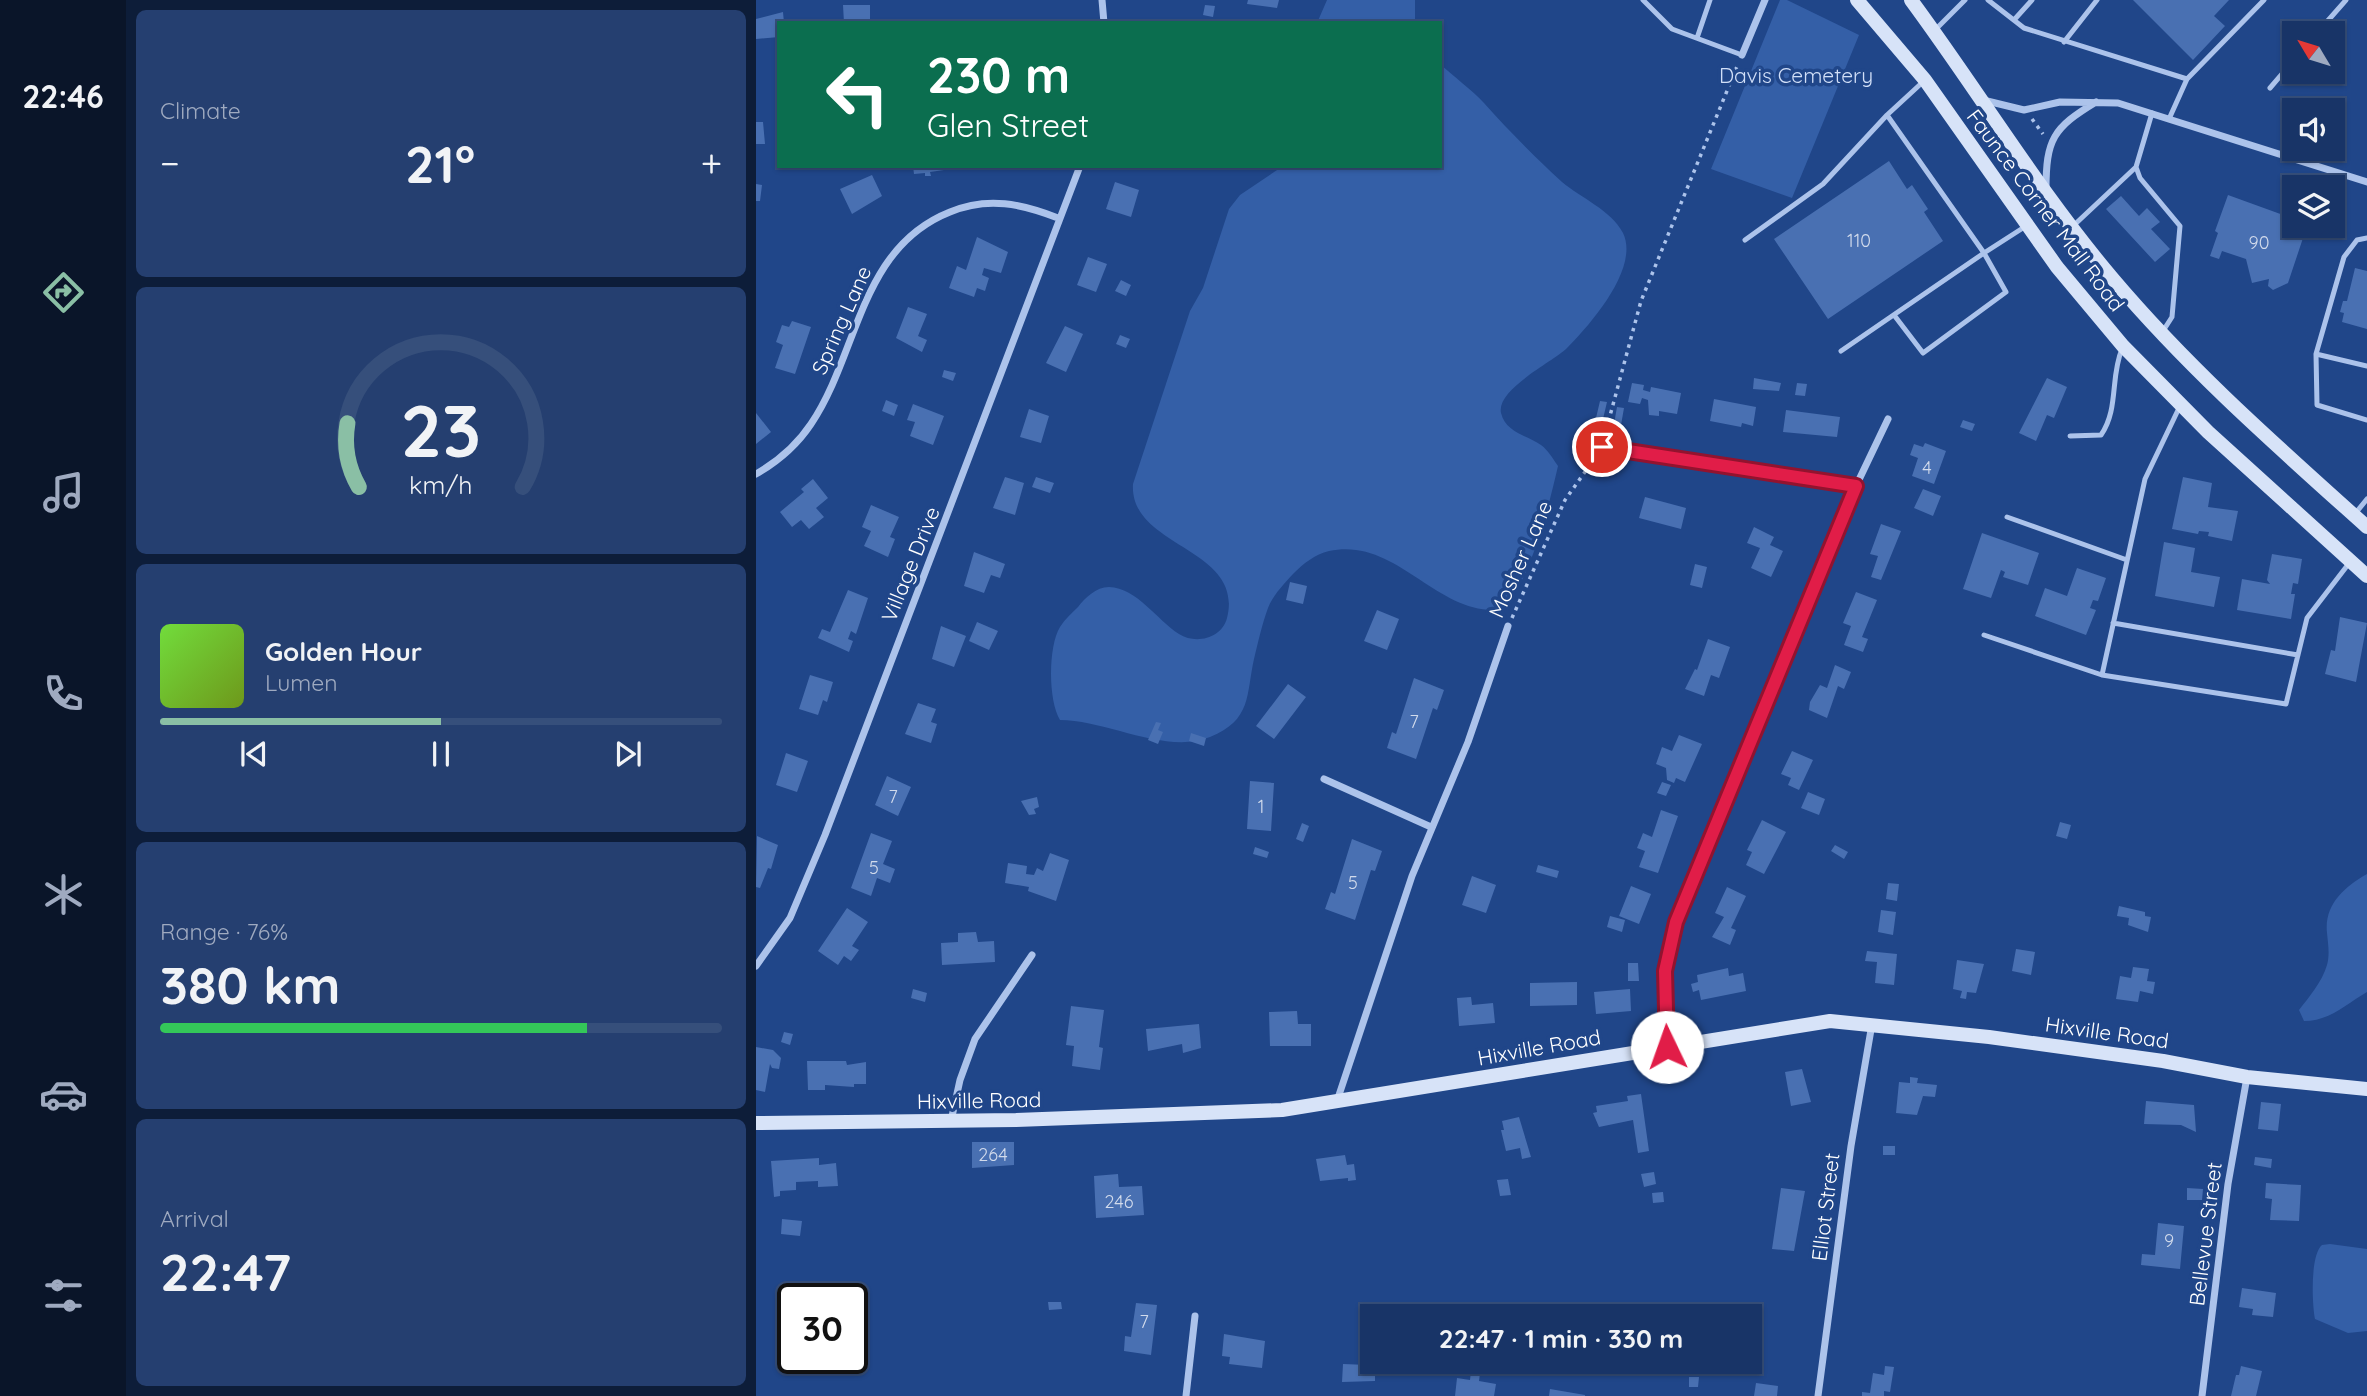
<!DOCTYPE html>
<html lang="en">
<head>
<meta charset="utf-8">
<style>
  :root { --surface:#183467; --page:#253f70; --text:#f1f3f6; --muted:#9faac0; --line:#364f7b; --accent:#8abfa5 }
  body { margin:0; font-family:Quicksand,sans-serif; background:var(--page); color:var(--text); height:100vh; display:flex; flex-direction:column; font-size:26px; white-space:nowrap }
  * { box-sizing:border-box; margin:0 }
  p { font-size:23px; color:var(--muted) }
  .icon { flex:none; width:38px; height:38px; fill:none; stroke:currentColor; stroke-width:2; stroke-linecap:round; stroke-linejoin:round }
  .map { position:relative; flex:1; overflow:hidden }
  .panel { display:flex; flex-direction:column; gap:10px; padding:10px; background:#0d1d39; width:630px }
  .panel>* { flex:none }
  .banner { position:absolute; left:21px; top:21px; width:665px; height:147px; border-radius:0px; box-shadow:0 2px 5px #0004,0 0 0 2px var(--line); background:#0b6e4f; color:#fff; overflow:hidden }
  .needle { width:46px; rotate:308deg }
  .controls { position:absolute; left:1526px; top:21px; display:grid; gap:14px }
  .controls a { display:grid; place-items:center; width:63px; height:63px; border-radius:0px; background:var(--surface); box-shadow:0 2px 5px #0004,0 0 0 2px var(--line); font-size:35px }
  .speed { position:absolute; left:21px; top:1283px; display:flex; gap:14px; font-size:35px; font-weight:700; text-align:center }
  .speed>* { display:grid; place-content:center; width:91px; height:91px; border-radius:50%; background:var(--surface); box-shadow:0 2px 5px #0004,0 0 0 2px var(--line); line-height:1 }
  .speed .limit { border:4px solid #111; border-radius:10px; background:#fff; color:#111 }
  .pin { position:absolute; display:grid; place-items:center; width:60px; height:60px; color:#fff; margin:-30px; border:4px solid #fff; border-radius:50%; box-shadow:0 2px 7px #0007 }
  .me { position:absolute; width:77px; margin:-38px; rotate:357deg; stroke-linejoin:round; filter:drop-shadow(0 0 5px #0008) }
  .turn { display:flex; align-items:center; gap:24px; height:147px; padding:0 35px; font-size:32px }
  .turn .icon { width:91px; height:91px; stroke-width:2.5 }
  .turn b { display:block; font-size:49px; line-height:60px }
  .big { font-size:52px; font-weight:700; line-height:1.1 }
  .panel .widget { flex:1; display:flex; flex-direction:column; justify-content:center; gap:10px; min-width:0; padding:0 24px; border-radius:10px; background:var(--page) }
  .panel .dial { align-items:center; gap:0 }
  .dial svg { height:182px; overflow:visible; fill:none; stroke:var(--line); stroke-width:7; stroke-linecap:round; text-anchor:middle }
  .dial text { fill:var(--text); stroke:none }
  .song { display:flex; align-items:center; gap:21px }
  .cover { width:84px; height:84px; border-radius:10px; background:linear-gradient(135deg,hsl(100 70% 55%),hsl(80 70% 35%)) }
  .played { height:7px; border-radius:4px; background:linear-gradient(90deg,var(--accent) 50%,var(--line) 50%) }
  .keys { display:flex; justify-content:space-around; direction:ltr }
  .heat { display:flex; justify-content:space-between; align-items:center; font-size:38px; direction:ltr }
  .charge { height:10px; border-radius:5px; background:linear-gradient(90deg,#34c759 76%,var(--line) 0) }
  .trip { position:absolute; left:604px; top:1304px; width:402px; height:70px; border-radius:0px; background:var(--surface); box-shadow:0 2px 5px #0004,0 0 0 2px var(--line); font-weight:700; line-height:70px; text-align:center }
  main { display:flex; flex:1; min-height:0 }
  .dock { display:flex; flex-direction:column; width:126px; justify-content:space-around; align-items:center; background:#0a1529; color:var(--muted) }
  .dock .icon { width:49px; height:49px }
  .dock .selected { color:var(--accent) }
  .dock b { font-size:32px; color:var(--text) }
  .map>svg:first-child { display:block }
  .green { fill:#345fa7 }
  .building { fill:#4970b2 }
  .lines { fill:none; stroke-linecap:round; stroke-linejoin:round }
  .path { stroke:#acc3eb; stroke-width:3.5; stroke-dasharray:3.5 5; stroke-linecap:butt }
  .lane { stroke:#acc3eb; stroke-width:5 }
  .street { stroke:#acc3eb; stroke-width:7 }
  .secondary { stroke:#d7e3f8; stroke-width:14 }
  .route-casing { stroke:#92132f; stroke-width:18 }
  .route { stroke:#e11d48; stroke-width:12 }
  .labels { text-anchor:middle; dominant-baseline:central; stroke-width:7; stroke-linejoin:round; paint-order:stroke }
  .number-label { font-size:18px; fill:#d2dbec }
  .park-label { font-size:21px; fill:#d1dff8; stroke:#204689 }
  .street-label { font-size:21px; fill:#fff; stroke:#204689 }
</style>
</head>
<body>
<main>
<nav class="dock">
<b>22:46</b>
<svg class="icon selected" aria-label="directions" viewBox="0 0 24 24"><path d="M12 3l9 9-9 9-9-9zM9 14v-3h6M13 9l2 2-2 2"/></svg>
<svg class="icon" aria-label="music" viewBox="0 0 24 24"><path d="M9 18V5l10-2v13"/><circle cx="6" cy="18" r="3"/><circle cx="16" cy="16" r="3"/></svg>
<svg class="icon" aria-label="phone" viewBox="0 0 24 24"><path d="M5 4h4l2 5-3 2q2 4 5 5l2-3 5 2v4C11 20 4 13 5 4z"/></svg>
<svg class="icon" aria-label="climate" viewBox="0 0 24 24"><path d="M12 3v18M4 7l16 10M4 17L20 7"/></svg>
<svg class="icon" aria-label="car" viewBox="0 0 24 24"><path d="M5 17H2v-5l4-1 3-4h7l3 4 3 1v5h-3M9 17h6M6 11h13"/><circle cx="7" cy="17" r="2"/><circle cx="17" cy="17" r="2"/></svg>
<svg class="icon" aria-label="filters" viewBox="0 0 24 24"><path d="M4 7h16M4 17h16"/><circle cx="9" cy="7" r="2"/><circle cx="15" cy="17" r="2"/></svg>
</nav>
<section class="panel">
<div class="widget"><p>Climate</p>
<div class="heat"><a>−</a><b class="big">21°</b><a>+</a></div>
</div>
<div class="widget dial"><svg viewBox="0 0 100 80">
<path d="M14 69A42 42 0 1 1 86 69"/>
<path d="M14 69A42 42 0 0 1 9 41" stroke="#8abfa5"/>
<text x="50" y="56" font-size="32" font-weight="700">23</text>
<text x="50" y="72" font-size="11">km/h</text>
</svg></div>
<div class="widget">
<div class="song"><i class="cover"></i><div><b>Golden Hour</b><p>Lumen</p></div></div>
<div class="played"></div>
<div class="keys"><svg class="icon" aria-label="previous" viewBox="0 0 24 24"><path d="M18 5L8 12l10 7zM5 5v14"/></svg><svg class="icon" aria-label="pause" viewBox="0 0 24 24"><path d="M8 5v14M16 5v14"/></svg><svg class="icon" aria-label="next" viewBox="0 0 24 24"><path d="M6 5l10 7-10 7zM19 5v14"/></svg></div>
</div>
<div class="widget"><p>Range · 76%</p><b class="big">380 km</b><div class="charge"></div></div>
<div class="widget"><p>Arrival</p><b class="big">22:47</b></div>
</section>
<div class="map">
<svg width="1611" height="1396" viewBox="0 0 1611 1396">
  <rect width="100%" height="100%" fill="#204689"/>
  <!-- green -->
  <path class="green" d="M571,0h88v23h-98z
    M1024,0h7l72,35 -67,163 -81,-29z
    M684,64c14,13 31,25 44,39 25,28 50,53 78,79 19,16 49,28 61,51 17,35 -33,92 -56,115 -14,14 -71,41 -66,65 5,20 26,22 40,32 7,5 12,14 17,21 -10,43 -26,109 -54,143 -66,10 -106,-73 -175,-58 -14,3 -26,13 -36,23 -9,10 -20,21 -25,34 -6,16 -10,35 -14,51 -8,36 -2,61 -44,78 -44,18 -103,-17 -150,-17 -12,-19 -12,-74 0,-93 5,-8 12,-14 18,-20 7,-9 18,-20 31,-20 28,1 48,33 70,47 17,11 43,4 48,-16 18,-71 -98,-70 -94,-134l57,-173 13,-23 26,-79 11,-14 43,-29h157z
    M1611,874v118c-21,12 -37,29 -63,29l-5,-11c10,-13 23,-28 28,-45 3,-11 1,-21 0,-32 -3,-28 17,-46 40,-59z
    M1574,1244l37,5v82l-19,2 -33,-14c-3,-15 -5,-64 7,-74z"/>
  <!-- building -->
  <path class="building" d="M492,0h31l-2,8 -30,-4z
    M1377,0h96l-15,16 11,10 -32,34z
    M87,5h27v18h-26z
    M449,5l10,1 -2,11 -10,-2z
    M27,12l1,11h-5v14l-23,2v-20z
    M0,122h7l2,22h-9z
    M1133,161l18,28 5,-4 16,24 -4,3 19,29 -115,78 -54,-80z
    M157,166h31v4l-14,2 1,4h-6v-3l-11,1z
    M116,175l10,21 -30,18 -12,-25z
    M359,182l24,8 -8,27 -25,-8z
    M0,184l6,1 -2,16h-4z
    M1472,195l66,24v7h13l-19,57 -15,7 -5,-4 1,-7 -17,4 -6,-24 -24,-8 -3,8 -9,-3 8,-23 -3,-2z
    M1365,196l18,20 8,-8 13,14 -9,7 19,20 -15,13 -49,-53z
    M221,237l31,15 -7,21 -17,-5 -2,7 7,3 -4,13 -8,-3 -3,9 -25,-9 8,-22 9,4z
    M332,257l19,7 -11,28 -19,-7z
    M1599,268l12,3v58l-25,-7 2,-9 -4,-1 3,-11h4z
    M365,280l10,5 -5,11 -11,-5z
    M152,307l19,7 -9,22 9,4 -5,12 -26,-14z
    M36,321l19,6 -16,47 -20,-6 8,-23 -7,-3 6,-17 7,2z
    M309,326l18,8 -17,38 -20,-9z
    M364,335l10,4 -4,9 -10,-4z
    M188,370l12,3 -3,8 -11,-4z
    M998,378l27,5 -2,8 -26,-2z
    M1291,378l20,9 -13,31 -7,-3 -11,26 -17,-8z
    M876,383l12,2 -1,5 7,2 1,-5 30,6 -4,21 -18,-3v5l-10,-1 -1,-15 -6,-2 -2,6 -12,-2z
    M1041,383l10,1 -2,12 -10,-1z
    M958,399l42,8 -3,19 -11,-3 -1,4 -31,-6z
    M130,400l12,5 -4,11 -12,-5z
    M844,401l7,1 -4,17 -7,-1z
    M157,404l31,12 -11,29 -23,-9 5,-14 -8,-2z
    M861,407l7,1 -3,17 -7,-1z
    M273,409l20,7 -8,27 -21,-6z
    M1030,410l54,7 -3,20 -54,-5z
    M0,413l15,19 -15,12z
    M1207,420l12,4 -3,7 -12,-4z
    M1169,443l21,8 -12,33 -22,-8 6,-18 -8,-3 4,-11 9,3z
    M249,477l19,6 -9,32 -22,-7z
    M280,477l18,6 -4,10 -18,-6z
    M1427,477l29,6 -4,24 30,4 -6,30 -24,-5 1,-4 -10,-1 -1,3 -26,-5z
    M57,479l15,19 -12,10 8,9 -15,12 -8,-9 -9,7 -12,-15 24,-20 -3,-3z
    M1167,489l18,7 -8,20 -19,-8z
    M889,497l41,11 -5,21 -42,-11z
    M115,505l28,12 -9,20 5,2 -7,18 -24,-11 7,-15 -9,-4z
    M1125,524l20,7 -20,49 -10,-3 7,-21 -8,-2z
    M998,527l20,10 -4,8 13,6 -12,26 -20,-9 9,-20 -13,-5z
    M1226,533l57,20 -11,32 -25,-8 2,-5 -4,-2 -10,28 -28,-9z
    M1408,542l31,6 -4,24 29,5 -6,30 -59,-11z
    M218,552l31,12 -5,14 -9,-3 -7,18 -20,-7z
    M1516,554l30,5 -4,25 -5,-1 -2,11h4l-4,25 -54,-9 5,-31 28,5 -3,-4z
    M939,564l12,3 -5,21 -12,-3z
    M1321,568l29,10 -8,23 -5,-1 -3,8 6,2 -10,25 -51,-19 10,-28 22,8z
    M534,582l17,4 -4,18 -17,-4z
    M92,590l20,8 -12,36 -5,-3 -3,8 5,2 -4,11 -31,-14 4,-9 8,3z
    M1100,592l21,8 -15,37 6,2 -5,13 -19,-7 7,-19 -8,-3z
    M621,610l22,9 -12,31 -23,-9z
    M1584,617l27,6 -11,59 -31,-8 6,-24 4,1z
    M221,622l21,9 -9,19 -20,-9z
    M185,626l25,10 -12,31 -22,-8z
    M952,639l22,8 -11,31 -8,-3 -7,21 -19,-7 10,-20 2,1z
    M1079,665l16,7 -7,17 -6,-3 -11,32 -18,-8 1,-8 10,-17 7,3z
    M54,675l23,7 -6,20 -4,-2 -5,15 -19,-6z
    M658,678l30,12 -7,20 -4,-2 -17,51 -29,-11 5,-16 4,2z
    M532,684l18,13 -32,42 -18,-13z
    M162,703l18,6 -5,13 6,2 -6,19 -26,-9z
    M400,722l5,1 -3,7 5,2 -5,12 -10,-4z
    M435,733l15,5 -2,8 -15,-5z
    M923,735l23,9 -17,38 -9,-4 -2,5 -7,-3 -1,-12 -10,-4 6,-17 10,4z
    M1036,751l21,9 -14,30 -11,-5 3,-7 -10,-4z
    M30,753l22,8 -11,31 -21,-7z
    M131,776l24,11 -13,29 -23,-11z
    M494,781l24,2 -3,48 -24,-2z
    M906,782l9,3 -5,11 -9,-3z
    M1052,792l17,7 -6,16 -18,-7z
    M281,797l2,10 -5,2 2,5 -7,1 -8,-14z
    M905,810l17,6 -20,57 -19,-6 6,-16 -8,-3 6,-15 9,4z
    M1006,820l24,12 -22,42 -18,-9 6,-13 -5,-2z
    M1304,822l11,3 -4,14 -11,-3z
    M546,823l7,3 -6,16 -7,-3z
    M115,833l21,8 -9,23 12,5 -5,14 -13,-5 -6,18 -20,-8z
    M1,836l21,9 -7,24 -3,-1 -8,20 -4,-1z
    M596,839l30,12 -7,20 -4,-1 -16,50 -30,-11 6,-17 4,2z
    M1079,845l13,7 -4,7 -13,-8z
    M499,847l14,5 -2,6 -14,-4z
    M294,853l19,7 -13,41 -28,-10 1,-4 -24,-4 3,-20 19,3 -1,8 8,1 3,-7 6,3z
    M782,865l21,6 -2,7 -21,-6z
    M716,876l24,9 -10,28 -24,-8z
    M1132,883l11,1 -2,17 -11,-2z
    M875,886l20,8 -12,30 -20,-8z
    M971,887l19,9 -15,32 5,2 -6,15 -18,-8 12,-20 -9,-4z
    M1363,906l26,6v4l6,1 -3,15 -20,-7 1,-7 -12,-2z
    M91,908l21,14 -16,24 7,4 -8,11 -7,-5 -6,9 -20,-14z
    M1125,910l15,2 -3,23 -15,-3z
    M854,916l15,4 -3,12 -15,-5z
    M220,932l2,10 16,-1 1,21 -53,3 -1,-22 17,-1v-9z
    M1260,949l19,3 -4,23 -19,-4z
    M1111,951l30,3 -3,31 -19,-2 2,-21 -12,-1z
    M1201,960l27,4 -8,29 -9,-1 -1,7 -6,-1 2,-7 -9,-2z
    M872,963h10l1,18h-11z
    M1377,967l16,2 -2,12 8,1 -2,12 -13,-3 -2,11 -22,-3 4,-23 11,2z
    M972,968l1,8 14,-3 3,18 -45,9 -2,-10 -6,2 -2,-8 7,-2 -1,-7z
    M821,982v23l-47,1v-23z
    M157,989l14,4 -2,9 -14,-4z
    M874,989l1,22 -35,3 -2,-22z
    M715,997l1,8 21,-2 2,20 -36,3 -2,-28z
    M315,1006l33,4 -5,37 4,1 -3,22 -28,-4 2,-20 -8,-1z
    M541,1011l1,13h13v22h-41l-1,-34z
    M443,1024l2,24 -18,5 -1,-9 -34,7 -2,-22z
    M28,1032l9,2 -3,11 -9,-3z
    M0,1047l17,3 8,8 -2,11 -7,-1 -2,-4 -5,28 -9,-2z
    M51,1061h39l1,4 19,-3v22h-12v3l-29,-2v5h-17z
    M1046,1069l9,33 -20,4 -6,-34z
    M1154,1077l8,1 -1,5 20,2 -2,12 -12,-1 -6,19 -21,-2 3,-31 11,1z
    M885,1094l8,57 -11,2 -5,-33 -34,7 -6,-14 4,-1 -1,-6 32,-5 -1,-5z
    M1390,1101l48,4 2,27 -15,-7 -37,-1z
    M1505,1102l20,2 -3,27 -20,-2z
    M763,1117l12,40 -9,2 -2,-11 -14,3 -5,-21h3l-2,-9z
    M216,1142h42v23l-42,3z
    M1127,1146h12v9h-12z
    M589,1155l2,10 7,-1 2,16 -8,1v-3l-28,3 -4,-22z
    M1499,1157l17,2 -1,9 -17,-3z
    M63,1158v7l17,-2 2,23 -20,1v-6l-22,1v8l-16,1v5l-6,1 -3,-36z
    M898,1172l2,12 -12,3 -3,-13z
    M362,1174l1,13 23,-1 2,29 -48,3 -2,-42z
    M752,1179l3,16 -11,1 -3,-16z
    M1510,1183l35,2 -2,36 -29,-1 2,-21 -7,-1z
    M1025,1188l24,3 -11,60 -22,-2z
    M1431,1188l16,1 -1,11h-15z
    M907,1192l1,10 -11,1 -1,-10z
    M26,1219l20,2 -2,15 -19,-2z
    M1402,1223l26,3 -4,43 -39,-4 1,-11 13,1z
    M1486,1288l34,5 -3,24 -21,-2 1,-6 -14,-2z
    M292,1302h13l1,7 -13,1z
    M380,1303l21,2 -6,50 -27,-4 1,-15 6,1z
    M468,1334l41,7 -3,27 -33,-4 1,-7 -8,-1z
    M587,1364l25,1 -1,4 8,1v11l-33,1z
    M1129,1366l9,1 -4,25 -6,-1v5h-22v-4l8,1 3,-20 11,2z
    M1485,1366l21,5 -6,25h-25l5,-21h3z
    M715,1371l9,2 -1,8 17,3 -2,12h-39l2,-18 13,2z
    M933,1377h10l-1,10h-9z
    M1000,1383l22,3 -1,10h-23z
    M794,1389l35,6v1h-36z"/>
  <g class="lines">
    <!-- path -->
    <path class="path" d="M1276,119l11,15
      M848,438l37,-137 97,-237
      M756,618l53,-118 32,-45"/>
    <!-- lane -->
    <path class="lane" d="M887,0l29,29 70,26
      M1232,0l36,28 163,51 -18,40
      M1258,20l18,-20
      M1178,31l31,-31
      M1561,33l29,-33
      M941,38l13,-38
      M1308,42l33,-42
      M1431,79l77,-79
      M1514,88l24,-28
      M1396,113l-16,54 4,11 40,48 -8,91 -9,14
      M1131,115l97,138 42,-27
      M1316,227l64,-60
      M1611,238l-10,2 -13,17 -28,97 1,51 50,15
      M989,240l78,-56 64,-69 38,-35
      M1085,351l143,-98 22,39 -83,61 -29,-38
      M1560,354l51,12
      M1314,436l31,-1c18,-26 9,-58 21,-86
      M1598,515l13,-16
      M1251,517l120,43
      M1357,623l185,32
      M1228,635l118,40 184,29 21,-86 43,-56
      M1346,675l43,-196 35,-73"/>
    <!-- street -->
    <path class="street" d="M346,0l2,23
      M986,55l23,-55
      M1227,100l41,10 36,-8 58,1 249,79
      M1290,190c0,-51 7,-62 50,-88
      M846,447l254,39
      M0,474c21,-12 41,-29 55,-50 48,-71 48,-176 139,-212 38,-16 72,-8 108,6
      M568,779l107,48
      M0,966l34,-48 35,-83 255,-669
      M911,1047l-2,-76 11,-49 180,-436 32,-67
      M581,1101l75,-225 56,-134 40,-116
      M195,1121l9,-41 15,-41 57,-84
      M430,1396l9,-80
      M1062,1396l33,-250 21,-122
      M1446,1396l26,-212 19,-107"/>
    <!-- secondary -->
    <path class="secondary" d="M1101,0l68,80 132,187 66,79 85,86 159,144
      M1155,0c68,92 128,192 202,279 77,91 165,168 254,248
      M0,1123l260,-3 266,-10 548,-89 159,16 174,24 84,16 120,12"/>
  </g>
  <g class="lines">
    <defs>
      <path id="route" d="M846,447l254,39 -180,436 -11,49 2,76"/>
    </defs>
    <!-- route casing -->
    <use href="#route" class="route-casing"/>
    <!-- route -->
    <use href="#route" class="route"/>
  </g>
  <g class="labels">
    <!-- number labels -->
    <g class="number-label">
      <text x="1103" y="240">110</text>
      <text x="1503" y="242">90</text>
      <text x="1171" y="467">4</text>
      <text x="658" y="721">7</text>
      <text x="137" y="796">7</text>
      <text x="505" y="806">1</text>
      <text x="118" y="867">5</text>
      <text x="597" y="882">5</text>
      <text x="237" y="1154">264</text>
      <text x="363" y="1201">246</text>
      <text x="1413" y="1240">9</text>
      <text x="388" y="1321">7</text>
    </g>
    <!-- park labels -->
    <g class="park-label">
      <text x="1040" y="75">Davis Cemetery</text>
    </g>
    <!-- street labels -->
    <g class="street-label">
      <text transform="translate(1290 210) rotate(53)">Faunce Corner Mall Road</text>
      <text transform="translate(85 320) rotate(-66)">Spring Lane</text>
      <text transform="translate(764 559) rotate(-66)">Mosher Lane</text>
      <text transform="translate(154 564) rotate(-68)">Village Drive</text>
      <text transform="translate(1351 1032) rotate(8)">Hixville Road</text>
      <text transform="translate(783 1047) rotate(-10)">Hixville Road</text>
      <text transform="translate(223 1100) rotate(-1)">Hixville Road</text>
      <text transform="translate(1069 1207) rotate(-83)">Elliot Street</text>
      <text transform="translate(1449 1234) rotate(-83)">Bellevue Street</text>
    </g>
  </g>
</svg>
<div class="controls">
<a><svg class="needle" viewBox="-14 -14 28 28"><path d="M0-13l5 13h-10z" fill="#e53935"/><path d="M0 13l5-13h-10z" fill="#9faac0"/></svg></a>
<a><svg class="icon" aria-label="sound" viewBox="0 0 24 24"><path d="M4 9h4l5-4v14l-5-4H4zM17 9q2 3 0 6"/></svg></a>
<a><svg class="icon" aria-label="layers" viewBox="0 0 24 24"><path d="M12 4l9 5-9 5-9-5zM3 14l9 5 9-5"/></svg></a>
</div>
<div class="speed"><div class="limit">30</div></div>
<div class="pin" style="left:846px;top:447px;background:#d93025"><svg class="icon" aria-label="arrive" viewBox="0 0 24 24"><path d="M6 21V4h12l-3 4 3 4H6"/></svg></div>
<svg class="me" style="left:911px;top:1047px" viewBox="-20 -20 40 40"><circle r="19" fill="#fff"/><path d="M0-13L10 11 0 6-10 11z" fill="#e11d48"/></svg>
<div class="trip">22:47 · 1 min · 330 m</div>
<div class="banner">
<div class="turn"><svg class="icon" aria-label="left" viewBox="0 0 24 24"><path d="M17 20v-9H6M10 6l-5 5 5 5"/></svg><div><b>230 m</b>Glen Street</div></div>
</div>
</div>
</main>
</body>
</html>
